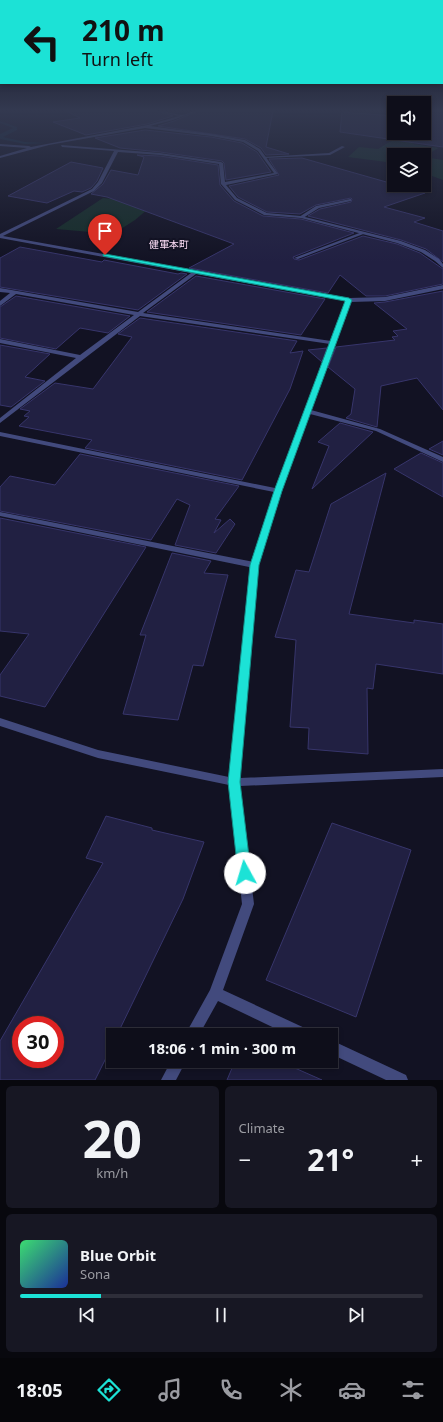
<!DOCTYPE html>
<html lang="en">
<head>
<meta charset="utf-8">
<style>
  :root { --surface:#0e0e1a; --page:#171723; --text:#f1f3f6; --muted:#9b9ca2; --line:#2e2e39; --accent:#1ce2d6 }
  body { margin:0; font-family:"Noto Sans","Noto Sans JP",sans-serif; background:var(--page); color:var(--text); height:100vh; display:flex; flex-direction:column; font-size:15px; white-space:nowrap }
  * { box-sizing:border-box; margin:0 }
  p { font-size:13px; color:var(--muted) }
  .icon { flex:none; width:22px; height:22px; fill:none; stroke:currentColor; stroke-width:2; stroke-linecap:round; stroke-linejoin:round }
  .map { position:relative; height:1080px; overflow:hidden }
  .side { display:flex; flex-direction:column; gap:6px; padding:6px; background:#08080e; flex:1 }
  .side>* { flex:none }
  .banner { position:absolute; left:0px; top:0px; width:443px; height:84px; box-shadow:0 2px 6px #0003,0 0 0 1px var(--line); background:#1ce2d6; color:#111; overflow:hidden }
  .tools { position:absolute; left:387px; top:96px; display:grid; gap:8px }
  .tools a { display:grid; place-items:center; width:44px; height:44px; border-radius:0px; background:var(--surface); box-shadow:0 2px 6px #0003,0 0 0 1px var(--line); font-size:20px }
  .speed { position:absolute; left:12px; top:1016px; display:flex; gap:8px; font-size:20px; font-weight:700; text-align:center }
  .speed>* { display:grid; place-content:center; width:52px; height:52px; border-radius:50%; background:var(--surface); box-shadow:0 2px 6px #0003,0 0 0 1px var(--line); line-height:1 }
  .speed .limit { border:6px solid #d22; background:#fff; color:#111 }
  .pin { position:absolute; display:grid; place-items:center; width:34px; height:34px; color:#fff; margin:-41px -17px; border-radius:50% 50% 50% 0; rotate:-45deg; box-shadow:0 0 4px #0007 }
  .pin .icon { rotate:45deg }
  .me { position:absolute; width:44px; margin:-22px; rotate:354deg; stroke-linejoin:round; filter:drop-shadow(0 0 3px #0008) }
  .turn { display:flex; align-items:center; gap:14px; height:84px; padding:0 16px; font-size:18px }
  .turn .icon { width:52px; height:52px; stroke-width:2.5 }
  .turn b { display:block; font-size:28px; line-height:34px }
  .big { font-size:30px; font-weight:700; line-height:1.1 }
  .side .tile { flex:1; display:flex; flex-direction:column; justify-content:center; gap:6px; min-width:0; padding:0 14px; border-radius:6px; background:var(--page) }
  .side .dial { align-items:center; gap:0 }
  .dial b { font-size:52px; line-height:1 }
  .song { display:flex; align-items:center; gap:12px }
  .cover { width:48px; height:48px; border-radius:6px; background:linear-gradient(135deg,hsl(140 70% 55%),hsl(230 70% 35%)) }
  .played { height:4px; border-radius:2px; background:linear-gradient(90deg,var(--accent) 20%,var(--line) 20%) }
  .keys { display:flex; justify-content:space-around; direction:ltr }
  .heat { display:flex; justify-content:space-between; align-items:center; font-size:22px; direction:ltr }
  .side .tiles { flex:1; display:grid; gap:6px; grid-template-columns:1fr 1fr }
  .tile:last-child { grid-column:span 2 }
  .trip { position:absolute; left:106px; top:1028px; width:232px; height:40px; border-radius:0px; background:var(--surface); box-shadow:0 2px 6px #0003,0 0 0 1px var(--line); font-weight:700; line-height:40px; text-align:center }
  .tabs { display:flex; height:64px; justify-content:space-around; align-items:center; background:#06060a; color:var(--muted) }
  .tabs .icon { width:28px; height:28px }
  .tabs .current { color:var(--accent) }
  .tabs b { font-size:18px; color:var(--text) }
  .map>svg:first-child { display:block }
  .green { fill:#152d28 }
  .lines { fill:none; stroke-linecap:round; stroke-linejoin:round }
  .stream { fill:#10283d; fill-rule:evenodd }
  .building { fill:#212042; stroke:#37356b; fill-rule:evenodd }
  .service { fill:#424a7d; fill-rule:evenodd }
  .minor { fill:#424a7d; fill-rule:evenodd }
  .route { fill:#1ce2d6; stroke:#12938b }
  .labels { text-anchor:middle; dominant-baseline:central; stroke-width:4; stroke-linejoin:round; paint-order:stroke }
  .far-quarter-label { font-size:10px; fill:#fadbf4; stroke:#121223 }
</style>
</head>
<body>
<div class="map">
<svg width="443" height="1080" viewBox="0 0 443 1080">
  <rect width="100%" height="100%" fill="#121223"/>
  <!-- green -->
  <path class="green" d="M403,134l11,10 24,4 -14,9 19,3v20l-19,-7v-18h-30v8l-46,-6 11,-10 19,2z
    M103,198l52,5 -20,17 -22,14 -57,-5z"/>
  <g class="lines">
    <!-- stream -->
    <path class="stream" d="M0,121l17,6v3l-14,7 22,5 21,1 -21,1 -25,-5v-5l13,-6 -13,-5z"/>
  </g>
  <!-- building -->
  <path class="building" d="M66,111h91l16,5 -26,8 -61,11 -33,-13 27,-4z
    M198,111h75l-7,36 23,7 -23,1 -5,-7 -16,-9 -87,-13 16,-5z
    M432,111h11v36l-103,-15 2,-20 52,4v17h30v-18z
    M145,130l66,7 31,6 15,9 14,20 -45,8 -2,-17 -2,-2 -62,-9 -40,-4 -25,-10z
    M137,155l23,1 58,9 2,20 14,16 29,15 38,3 53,14 -61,24 1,2 5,1 64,-24 34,8 23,9 23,16v15l-58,12h-19l-26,-21 -12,18 -139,-25 45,-24 -127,-47 -16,-3 12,-10 8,-14 27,5 6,-18z
    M302,158l123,35 -41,14 41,11 -11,4 29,9v31l-17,-13 -25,-9 -93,-24 12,-7 31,-7 1,-3 -1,-1 -35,7 -16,9 -33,-2 -29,-15 -9,-11 50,-11 -10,-16z
    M71,162l32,6 -6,13 -6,7 -9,4 -8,-1 -27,12 -39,-7z
    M20,247l82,15 2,-2 74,14 3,-1 6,1 -49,36 -138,-23v-29z
    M196,276l129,23 -24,36 -154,-23z
    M443,291v119l-26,-32 -36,8 -4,41 -31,-9 5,-4 4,-25 -27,-22 8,-20 59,-7 -3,-3 6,-1 -5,-5 14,-2 -33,-26 11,-1z
    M16,296l114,20 -22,17 -28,-5 -24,21 -56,-11v-31z
    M140,318l157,23 -7,12 13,-2 -13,38 -48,91 -157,-32 7,-8 -73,-14 10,-9 -5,-1 6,-5 -10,-2 35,-26 38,6 39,-52 -14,-3z
    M0,345l50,9 -25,23 20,4 -34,26 -11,-2z
    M327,348l-5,14 -14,-12z
    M340,423l33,9 -61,57 17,-43 -11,-4z
    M443,441v14l-14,-6z
    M421,453l22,10v34l-49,-28z
    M80,454l159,32 -24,33 6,1 -7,13 16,-14 5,5 -19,29 -41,-8 15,-40 -13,-6 -26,41 -151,-29v-24l10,-11 45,9z
    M386,473l-37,141 65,9v-3l29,4v50l-67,-10 -3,25 -6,-1 1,66 -60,-5 1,-21 -19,-1 6,-87 -21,-3 21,-67 13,2 22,-68z
    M0,518l146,29 -101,160 -45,-11v-21l29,-41 -29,-3z
    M172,553l39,8 -7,12 24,2 -25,91 -10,-1 -15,55 -55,-6 23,-79h-6z
    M106,816l46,12v2l52,12 -21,57 -66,136h-4v9l-18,36h-95v-39l103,-178 -17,-5zM21,1025h34v34h-34z
    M332,823l79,27 -55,167 -90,-37z
    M235,1061h44l43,19h-95z"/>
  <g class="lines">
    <!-- service -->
    <path class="service" d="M342,146l3,1 -15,8 -65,3 -2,-1 66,-4z
      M350,199h1v2l-32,7 -16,10 -4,-1 17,-11z
      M362,232l4,1 -68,26 -4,-1z
      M0,512l254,50 4,3 -4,3 -254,-52z"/>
    <!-- minor -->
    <path class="minor" d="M158,111c8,0 15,3 23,4 5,0 11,-4 16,-4l-24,9 -23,6 61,8 34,6 15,9 18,25 -52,11 11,13 30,15 34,3 100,25 24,9 14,9 4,5v4l-8,-7 -14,-9 -24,-9 -96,-25 -37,-3 -29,-15 -14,-16 -2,-20 -59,-9 -42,-3 -16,31 -8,8 -91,45 346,62 36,-1 58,-12v4l-58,12 -34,1 -40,108 69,19 63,28v5l-67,-31 -66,-17 -28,77 -24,74 -18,213 203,-9v8l-203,9 14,118 -31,86 86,40 2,5h-22l-71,-34 -19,34h-14l25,-45 32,-86 -13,-119 -131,-27 -98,-32v-8l98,32 131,27 21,-212 24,-73 -274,-56v-4l275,56 55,-144 -190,-28 -140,107v-5l76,-60 -76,-15v-4l80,16 54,-40 -118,-21 -16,12v-5l10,-8 -10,-1v-4l138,24 53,-39 -191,-35v-4l92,-45 6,-7 16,-31 -52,-4 -1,-2 99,8 61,9 2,1 2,19 49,-9 -16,-22 -15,-9 -32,-6 -66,-8 -96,17 -49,13v-2l27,-8 -27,-2v-2l29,2 2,1 116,-22 32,-9zM196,274l150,27 -15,40 -188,-28z
      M331,1040l75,35 2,5h-22l-55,-26z
      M171,1061h15l-10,19h-15z"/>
  </g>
  <!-- sky -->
  <linearGradient id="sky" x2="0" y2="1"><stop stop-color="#0a0a13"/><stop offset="0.42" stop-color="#333950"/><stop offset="1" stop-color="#333950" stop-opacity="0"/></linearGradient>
  <rect width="443" height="262" fill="url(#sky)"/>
  <!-- route -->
  <path class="route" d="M105,254l244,44 3,2 -70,191 -23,74 -19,217 11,91 -1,4 -5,2 -5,-2 -2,-4 -10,-91 22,-217 24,-74 71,-190 -242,-45v-2z"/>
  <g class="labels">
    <!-- far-quarter labels -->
    <g class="far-quarter-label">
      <text x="169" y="244">健軍本町</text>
    </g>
  </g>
</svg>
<div class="tools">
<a><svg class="icon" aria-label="sound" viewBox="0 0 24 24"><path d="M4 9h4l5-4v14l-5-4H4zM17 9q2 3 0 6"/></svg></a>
<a><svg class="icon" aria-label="layers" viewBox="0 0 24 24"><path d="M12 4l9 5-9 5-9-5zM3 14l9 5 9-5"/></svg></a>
</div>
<div class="speed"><div class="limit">30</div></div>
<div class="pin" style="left:105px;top:255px;background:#d93025"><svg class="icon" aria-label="arrive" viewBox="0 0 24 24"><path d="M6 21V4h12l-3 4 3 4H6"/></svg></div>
<svg class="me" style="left:245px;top:873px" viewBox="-20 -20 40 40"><circle r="19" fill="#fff"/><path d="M0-13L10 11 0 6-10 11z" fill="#1ce2d6"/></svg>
<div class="trip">18:06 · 1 min · 300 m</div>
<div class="banner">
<div class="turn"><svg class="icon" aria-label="left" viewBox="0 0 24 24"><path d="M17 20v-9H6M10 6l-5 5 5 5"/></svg><div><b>210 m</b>Turn left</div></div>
</div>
</div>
<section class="side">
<div class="tiles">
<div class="tile dial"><b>20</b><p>km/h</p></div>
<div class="tile"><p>Climate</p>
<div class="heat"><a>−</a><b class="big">21°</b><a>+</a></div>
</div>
<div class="tile">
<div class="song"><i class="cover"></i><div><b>Blue Orbit</b><p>Sona</p></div></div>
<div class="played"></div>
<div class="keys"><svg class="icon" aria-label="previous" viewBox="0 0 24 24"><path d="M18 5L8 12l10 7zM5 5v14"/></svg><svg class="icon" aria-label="pause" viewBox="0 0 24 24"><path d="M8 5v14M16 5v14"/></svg><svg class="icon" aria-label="next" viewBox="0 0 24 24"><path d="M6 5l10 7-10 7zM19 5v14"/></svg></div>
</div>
</div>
</section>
<nav class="tabs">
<b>18:05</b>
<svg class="icon current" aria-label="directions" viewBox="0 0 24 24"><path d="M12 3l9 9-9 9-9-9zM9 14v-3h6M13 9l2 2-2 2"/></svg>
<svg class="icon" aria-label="music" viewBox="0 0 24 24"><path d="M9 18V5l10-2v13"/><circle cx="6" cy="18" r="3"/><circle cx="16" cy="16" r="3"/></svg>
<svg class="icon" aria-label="phone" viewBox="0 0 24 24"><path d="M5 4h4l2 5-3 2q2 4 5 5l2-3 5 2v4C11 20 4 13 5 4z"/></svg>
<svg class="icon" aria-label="climate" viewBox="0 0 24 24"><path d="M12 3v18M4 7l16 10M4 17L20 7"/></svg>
<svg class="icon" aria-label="car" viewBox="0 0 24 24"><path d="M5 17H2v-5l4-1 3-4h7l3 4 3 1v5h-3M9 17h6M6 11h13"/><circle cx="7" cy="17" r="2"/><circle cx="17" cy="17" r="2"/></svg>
<svg class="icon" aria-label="filters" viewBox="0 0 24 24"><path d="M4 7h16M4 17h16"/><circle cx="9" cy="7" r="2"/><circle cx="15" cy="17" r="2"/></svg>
</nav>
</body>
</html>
